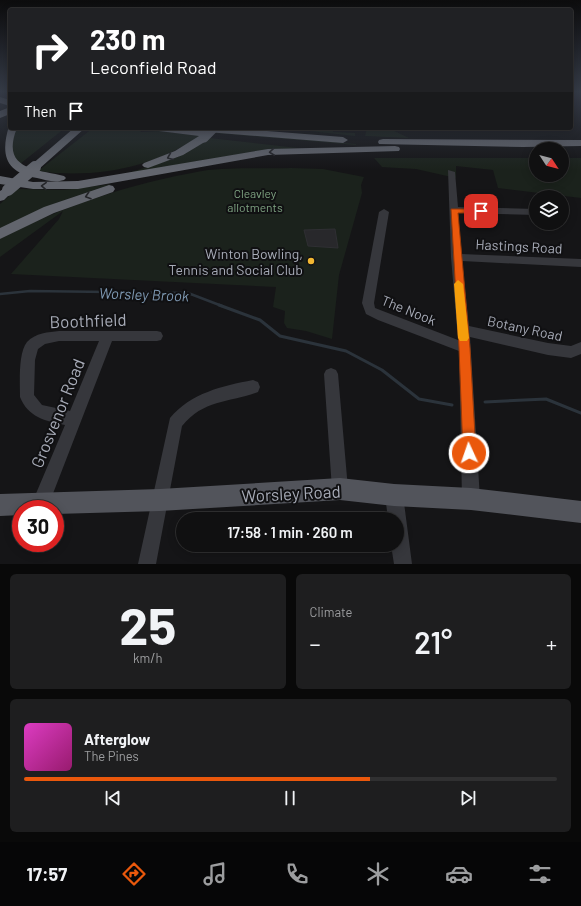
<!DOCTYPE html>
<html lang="en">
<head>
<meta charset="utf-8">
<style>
  :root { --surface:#101011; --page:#1e1e1f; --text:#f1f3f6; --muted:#9c9d9f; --line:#303031; --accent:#ea580c }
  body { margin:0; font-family:Barlow,sans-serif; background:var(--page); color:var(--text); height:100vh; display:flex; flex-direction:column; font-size:15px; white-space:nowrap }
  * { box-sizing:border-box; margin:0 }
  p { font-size:13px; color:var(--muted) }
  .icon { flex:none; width:22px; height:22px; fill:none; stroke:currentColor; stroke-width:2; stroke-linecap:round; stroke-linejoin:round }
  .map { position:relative; height:564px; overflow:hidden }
  .drawer { display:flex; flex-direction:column; gap:10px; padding:10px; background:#090909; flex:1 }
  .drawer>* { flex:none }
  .banner { position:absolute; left:8px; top:8px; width:565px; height:122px; border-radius:4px; box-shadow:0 2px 10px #0003,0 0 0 1px var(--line); background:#202124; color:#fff; overflow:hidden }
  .needle { width:26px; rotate:126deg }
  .controls { position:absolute; left:529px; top:142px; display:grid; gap:8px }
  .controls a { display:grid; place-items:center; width:40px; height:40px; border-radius:50%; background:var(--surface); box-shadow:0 2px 10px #0003,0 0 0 1px var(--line); font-size:20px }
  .speed { position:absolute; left:12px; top:500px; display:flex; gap:8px; font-size:20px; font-weight:700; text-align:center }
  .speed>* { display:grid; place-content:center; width:52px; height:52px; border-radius:50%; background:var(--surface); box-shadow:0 2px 10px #0003,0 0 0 1px var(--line); line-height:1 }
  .speed .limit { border:6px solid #d22; background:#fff; color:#111 }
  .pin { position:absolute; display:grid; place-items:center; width:34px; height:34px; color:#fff; margin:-17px; border-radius:8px; box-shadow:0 2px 6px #0006 }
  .me { position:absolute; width:44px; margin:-22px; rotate:357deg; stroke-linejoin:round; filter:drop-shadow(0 0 3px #0008) }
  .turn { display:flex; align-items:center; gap:14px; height:84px; padding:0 16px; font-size:18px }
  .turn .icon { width:52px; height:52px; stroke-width:2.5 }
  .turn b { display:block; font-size:28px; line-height:34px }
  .then { display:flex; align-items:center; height:38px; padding:0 16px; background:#0003; gap:8px; font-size:15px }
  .big { font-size:30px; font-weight:600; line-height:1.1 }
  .drawer .tile { flex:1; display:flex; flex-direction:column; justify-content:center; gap:6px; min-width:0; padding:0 14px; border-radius:6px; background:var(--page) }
  .drawer .dial { align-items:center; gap:0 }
  .dial b { font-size:52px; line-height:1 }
  .song { display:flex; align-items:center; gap:12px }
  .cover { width:48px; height:48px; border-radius:6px; background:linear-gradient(135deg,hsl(310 70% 55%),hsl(320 70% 35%)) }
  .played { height:4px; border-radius:2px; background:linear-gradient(90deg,var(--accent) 65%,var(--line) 65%) }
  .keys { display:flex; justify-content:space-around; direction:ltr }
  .heat { display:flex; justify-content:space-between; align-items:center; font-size:22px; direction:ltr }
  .drawer .tiles { flex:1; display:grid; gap:10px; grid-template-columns:1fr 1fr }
  .tile:last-child { grid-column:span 2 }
  .trip { position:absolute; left:176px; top:512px; width:228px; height:40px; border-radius:20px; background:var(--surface); box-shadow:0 2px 10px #0003,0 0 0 1px var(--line); font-weight:600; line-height:40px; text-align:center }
  .tab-bar { display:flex; height:64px; justify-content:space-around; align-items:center; background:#060607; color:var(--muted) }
  .tab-bar .icon { width:28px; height:28px }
  .tab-bar .current { color:var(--accent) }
  .tab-bar b { font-size:18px; color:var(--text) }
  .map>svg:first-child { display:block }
  .green { fill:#1b221c }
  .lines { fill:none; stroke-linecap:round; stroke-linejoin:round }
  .stream-far1 { stroke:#2b333b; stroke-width:2.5 }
  .stream { stroke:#2b333b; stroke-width:3 }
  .building { fill:#28282b; stroke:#2f2f33 }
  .minor { fill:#36373c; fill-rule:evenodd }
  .major { fill:#52545b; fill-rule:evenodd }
  .highway { fill:#62656d; fill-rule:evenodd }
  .highway-bridge-far1 { stroke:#62656d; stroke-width:9 }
  .highway-bridge { stroke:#62656d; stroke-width:12 }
  .oneway { stroke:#242529 }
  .route { fill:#ea580c; stroke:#983908 }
  .slow { fill:#f59e0b }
  .poi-dot { fill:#f2b732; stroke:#101012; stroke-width:1.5 }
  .labels { text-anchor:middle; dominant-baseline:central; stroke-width:4; stroke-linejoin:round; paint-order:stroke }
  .far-park-label { font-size:12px; fill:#7ea281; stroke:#101012 }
  .street-label { font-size:14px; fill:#a7abb7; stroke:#101012 }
  .poi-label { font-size:14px; fill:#a7abb7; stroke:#101012; text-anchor:end }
  .water-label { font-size:15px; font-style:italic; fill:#7e98b2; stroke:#101012 }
  .near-street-label { font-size:17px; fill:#a7abb7; stroke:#101012 }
</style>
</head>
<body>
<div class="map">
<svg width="581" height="564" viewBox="0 0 581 564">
  <rect width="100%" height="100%" fill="#151517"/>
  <!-- green -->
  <path class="green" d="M16,128h49l-45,36 -12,-17z
    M93,128h40l7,2 1,2 19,-1 40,5c-47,32 -106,43 -162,35z
    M282,128h51v4l22,1v3z
    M367,128h21l21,10 -44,-2z
    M216,132l140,12v1l-141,-12z
    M210,138l88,10 -40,3 -133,23 53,-17z
    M374,158h162v17h26v-17h19v40l-83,-10 -5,-18 -37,-4v12l-40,-9 -34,-2z
    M291,168l32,1 41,8 -3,8 1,8 -23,82 -7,64 -26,-8 -19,-3 -3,-5 1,-12 -12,-4 3,-20 -265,-13 48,-55 4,-8 -63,46v-18c62,-33 133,-56 202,-68 26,-4 62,-2 89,-3z
    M112,184l-56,19 -56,26v-25l17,-15 46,1z"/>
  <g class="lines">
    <!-- stream-far1 -->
    <path class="stream-far1" d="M0,294l30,-3 158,2 34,13"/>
    <!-- stream -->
    <path class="stream" d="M219,305l41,15 20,16 66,15 36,19 37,29 33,6
      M485,402l61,-3 35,14"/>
  </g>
  <!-- building -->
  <path class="building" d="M335,229l3,19 -30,-2 -4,-16z"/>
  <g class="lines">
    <!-- minor -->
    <path class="minor" d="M448,170l7,2 3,35 78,2v6l-78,-2 3,41 120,5v8l-119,-6 7,65 79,17 23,3 10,-4v12l-10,4 -23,-3 -78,-18 10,162 -3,6 -6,3 -6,-3 -3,-6 -3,-148 -81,-31 -12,-6 -4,-11 17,-91 5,-3 5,3 -15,91 1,5 83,32 -7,-83z
      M59,331h98l4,1 2,4 -2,4 -4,1h-45l-65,168h-12l-3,-6 33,-78c-20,-4 -37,-8 -45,-28 0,-14 -2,-44 7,-55 8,-9 22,-10 32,-11zM59,341h40l-29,70 -28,-6 -8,-10 1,-35 3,-11 7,-5z
      M331,368l5,2 2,4 10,115 -2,6 -6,2 -6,-2 -2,-6 -8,-115 2,-4z
      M253,380l5,2 2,5 -2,5c-29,11 -54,7 -76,34l-26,138h-18l32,-146c21,-25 52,-32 83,-38z
      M394,486l6,3 3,6 9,69h-18l-3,-19h6v-26h-9l-3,-24 3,-6z"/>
    <!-- major -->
    <path class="major" d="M340,478l54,6 77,4 110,13v22l-110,-13 -77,-4 -54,-6 -180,11 -105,3v-5h-34v6l-21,1v-22l160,-5z"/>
    <!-- highway -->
    <path class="highway" d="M0,97l10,3v6l-10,-3z
      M10,107v7l-10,4v-7z
      M9,126l1,2h7c-17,42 20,41 47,48l2,2 -2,2c-9,3 -19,0 -27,-2 -31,-6 -37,-22 -28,-52z
      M74,128h11l-46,41h-8l-2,-2 2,-2z
      M154,128h75l114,9 5,3 -5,3 -136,-11 2,6 -1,2 -25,15 -35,13 -4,-1 -2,-2 2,-2 31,-12 24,-15 -40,-5z
      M383,139l198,1v6l-58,1 -144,-3 -1,-2 1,-2z
      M395,146l4,1 1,2 -1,2 -131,4 -190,34h-45l-33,-5v-8l33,6 45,-1 190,-32z
      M109,185l4,1 2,3 -2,3 -59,21 -54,26v-11l44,-21z
      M8,186l6,4 -10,10 -4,1v-10z"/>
    <!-- highway-bridge-far1 -->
    <path class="highway-bridge-far1" d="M204,138l10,-10"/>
    <!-- highway-bridge -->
    <path class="highway-bridge" d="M8,190l27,-23"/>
  </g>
  <!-- one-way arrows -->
  <defs><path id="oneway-chevron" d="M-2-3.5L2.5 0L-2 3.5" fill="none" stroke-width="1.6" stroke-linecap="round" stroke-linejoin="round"/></defs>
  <g class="oneway">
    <use href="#oneway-chevron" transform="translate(272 152) rotate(174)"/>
    <use href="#oneway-chevron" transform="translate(170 157) rotate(157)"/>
    <use href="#oneway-chevron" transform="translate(44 186) rotate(-178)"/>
    <use href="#oneway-chevron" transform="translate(88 196) rotate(162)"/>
  </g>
  <!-- sky -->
  <linearGradient id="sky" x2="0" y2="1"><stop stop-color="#0c0c0d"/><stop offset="0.54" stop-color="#353b47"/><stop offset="1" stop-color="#353b47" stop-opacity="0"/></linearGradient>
  <rect width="581" height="170" fill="url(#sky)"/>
  <!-- route -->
  <path class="route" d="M451,209h30l4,2 -4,2h-23l12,135 6,105 -2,5 -5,2 -4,-2 -2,-5 -4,-105z"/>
  <!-- slow -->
  <path class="slow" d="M458,280l5,4 6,54 -2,3h-7l-2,-3 -4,-54z"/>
  <!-- markers -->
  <circle class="poi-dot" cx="311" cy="261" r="4"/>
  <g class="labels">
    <!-- far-park labels -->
    <g class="far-park-label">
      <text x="255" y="193">Cleavley<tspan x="255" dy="14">allotments</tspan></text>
    </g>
    <!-- street labels -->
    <g class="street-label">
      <text transform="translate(519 246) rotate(3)">Hastings Road</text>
      <text transform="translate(409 310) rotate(22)">The Nook</text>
      <text transform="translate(525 328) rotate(12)">Botany Road</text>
    </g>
    <!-- poi labels -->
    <g class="poi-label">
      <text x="303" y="253">Winton Bowling,<tspan x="303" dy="16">Tennis and Social Club</tspan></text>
    </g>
    <!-- water labels -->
    <g class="water-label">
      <text transform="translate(144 294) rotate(2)">Worsley Brook</text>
    </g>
    <!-- near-street labels -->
    <g class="near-street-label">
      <text transform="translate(88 320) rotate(-2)">Boothfield</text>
      <text transform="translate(57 413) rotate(-68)">Grosvenor Road</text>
      <text transform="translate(291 493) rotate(-3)">Worsley Road</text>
    </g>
  </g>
</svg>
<div class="controls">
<a><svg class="needle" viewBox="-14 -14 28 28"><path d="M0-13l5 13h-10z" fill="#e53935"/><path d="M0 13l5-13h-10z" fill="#9c9d9f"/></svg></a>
<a><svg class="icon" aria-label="layers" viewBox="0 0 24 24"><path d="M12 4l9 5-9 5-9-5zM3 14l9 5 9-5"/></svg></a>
</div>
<div class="speed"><div class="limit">30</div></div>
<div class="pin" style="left:481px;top:211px;background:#d93025"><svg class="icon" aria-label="arrive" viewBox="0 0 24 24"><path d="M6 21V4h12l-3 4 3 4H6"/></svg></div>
<svg class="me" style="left:469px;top:453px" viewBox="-20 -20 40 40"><circle r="17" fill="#ea580c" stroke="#fff" stroke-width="3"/><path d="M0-11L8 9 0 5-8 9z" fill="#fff"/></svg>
<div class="trip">17:58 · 1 min · 260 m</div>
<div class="banner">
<div class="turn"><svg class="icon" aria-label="right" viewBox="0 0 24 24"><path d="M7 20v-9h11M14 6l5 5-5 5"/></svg><div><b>230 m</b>Leconfield Road</div></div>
<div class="then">Then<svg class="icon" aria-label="arrive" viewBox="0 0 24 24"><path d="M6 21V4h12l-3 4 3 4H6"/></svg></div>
</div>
</div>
<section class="drawer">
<div class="tiles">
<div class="tile dial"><b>25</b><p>km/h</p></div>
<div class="tile"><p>Climate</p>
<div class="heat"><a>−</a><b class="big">21°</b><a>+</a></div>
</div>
<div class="tile">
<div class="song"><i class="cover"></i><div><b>Afterglow</b><p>The Pines</p></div></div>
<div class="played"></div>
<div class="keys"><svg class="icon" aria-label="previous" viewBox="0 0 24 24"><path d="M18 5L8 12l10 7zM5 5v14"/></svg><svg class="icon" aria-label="pause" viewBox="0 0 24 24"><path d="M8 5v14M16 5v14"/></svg><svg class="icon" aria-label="next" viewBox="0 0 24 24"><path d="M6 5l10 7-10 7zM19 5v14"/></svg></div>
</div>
</div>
</section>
<nav class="tab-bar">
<b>17:57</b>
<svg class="icon current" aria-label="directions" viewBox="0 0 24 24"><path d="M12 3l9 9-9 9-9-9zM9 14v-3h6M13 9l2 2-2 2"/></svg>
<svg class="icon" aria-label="music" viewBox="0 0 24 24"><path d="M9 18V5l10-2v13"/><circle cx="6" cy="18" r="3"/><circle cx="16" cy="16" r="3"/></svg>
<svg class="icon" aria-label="phone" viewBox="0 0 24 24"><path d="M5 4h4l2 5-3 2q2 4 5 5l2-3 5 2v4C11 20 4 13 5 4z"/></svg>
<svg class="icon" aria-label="climate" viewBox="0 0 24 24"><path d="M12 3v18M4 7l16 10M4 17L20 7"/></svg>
<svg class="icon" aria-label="car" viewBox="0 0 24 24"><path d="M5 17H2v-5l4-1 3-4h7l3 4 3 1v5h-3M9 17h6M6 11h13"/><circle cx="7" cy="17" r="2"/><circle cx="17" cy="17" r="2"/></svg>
<svg class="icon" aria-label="filters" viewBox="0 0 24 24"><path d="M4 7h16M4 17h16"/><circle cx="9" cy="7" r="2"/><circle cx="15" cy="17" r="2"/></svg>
</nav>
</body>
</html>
